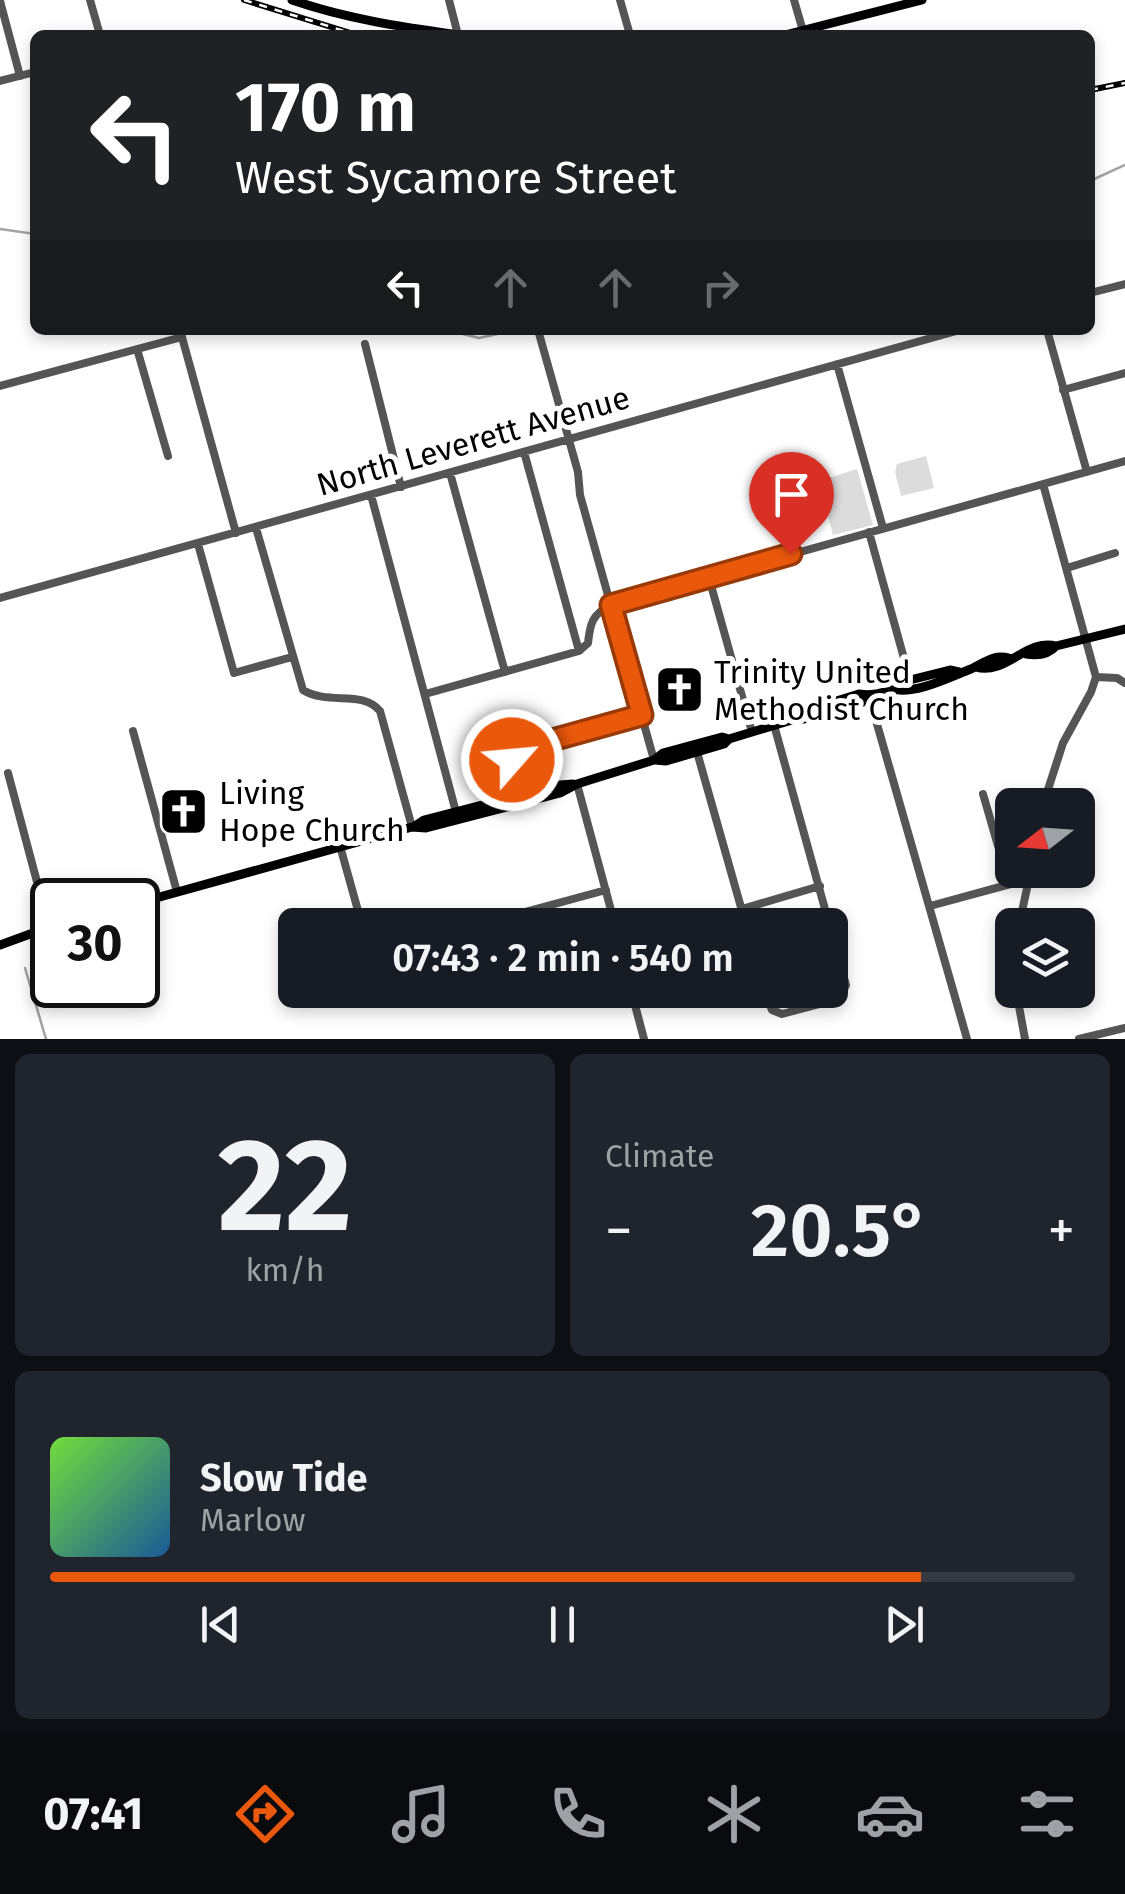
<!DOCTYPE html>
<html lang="en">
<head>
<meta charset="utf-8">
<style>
  :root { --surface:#171b24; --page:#20242c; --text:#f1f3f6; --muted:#9ea1a6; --line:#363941; --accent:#ea580c }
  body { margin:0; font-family:"Fira Sans",sans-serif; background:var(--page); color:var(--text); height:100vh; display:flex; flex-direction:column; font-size:38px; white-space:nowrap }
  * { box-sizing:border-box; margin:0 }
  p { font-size:32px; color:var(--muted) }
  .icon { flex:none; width:55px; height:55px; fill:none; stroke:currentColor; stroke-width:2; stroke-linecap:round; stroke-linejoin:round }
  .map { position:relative; height:1039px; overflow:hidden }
  .drawer { display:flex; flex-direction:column; gap:15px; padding:15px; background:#0d0f14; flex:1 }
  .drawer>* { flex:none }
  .top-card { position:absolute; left:30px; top:30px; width:1065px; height:305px; border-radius:15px; box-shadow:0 5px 15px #0003; background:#202124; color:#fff; overflow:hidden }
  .needle { width:65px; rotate:253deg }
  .controls { position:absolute; left:995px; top:788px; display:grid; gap:20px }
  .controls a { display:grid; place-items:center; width:100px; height:100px; border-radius:15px; background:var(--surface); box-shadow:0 5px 15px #0003; font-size:50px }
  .speed { position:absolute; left:30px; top:878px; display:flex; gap:20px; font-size:50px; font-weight:700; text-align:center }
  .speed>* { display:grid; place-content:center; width:130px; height:130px; border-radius:50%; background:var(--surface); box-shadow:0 5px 15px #0003; line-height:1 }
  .speed .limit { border:5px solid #111; border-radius:15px; background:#fff; color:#111 }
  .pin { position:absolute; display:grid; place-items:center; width:85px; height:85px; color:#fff; margin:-102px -42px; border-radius:50% 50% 50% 0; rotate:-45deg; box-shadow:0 0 10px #0007 }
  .pin .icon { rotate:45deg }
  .me { position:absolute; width:110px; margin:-55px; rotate:63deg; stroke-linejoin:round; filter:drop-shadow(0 0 8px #0008) }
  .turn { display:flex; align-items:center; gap:35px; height:210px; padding:0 40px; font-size:45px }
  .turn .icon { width:130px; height:130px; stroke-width:2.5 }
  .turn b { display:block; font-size:70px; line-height:85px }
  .lanes { display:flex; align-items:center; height:95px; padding:0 40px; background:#0003; justify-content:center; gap:50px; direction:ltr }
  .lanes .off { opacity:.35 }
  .big { font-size:75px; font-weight:600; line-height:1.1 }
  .drawer .widget { flex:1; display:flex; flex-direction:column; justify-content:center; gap:15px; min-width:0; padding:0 35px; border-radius:15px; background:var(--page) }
  .drawer .dial { align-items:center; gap:0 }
  .dial b { font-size:130px; line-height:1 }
  .song { display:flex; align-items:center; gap:30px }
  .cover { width:120px; height:120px; border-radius:15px; background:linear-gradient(135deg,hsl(100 70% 55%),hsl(210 70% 35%)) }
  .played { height:10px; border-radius:5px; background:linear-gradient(90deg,var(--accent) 85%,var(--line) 85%) }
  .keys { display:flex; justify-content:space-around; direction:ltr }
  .heat { display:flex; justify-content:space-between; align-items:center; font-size:55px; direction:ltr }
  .drawer .tiles { flex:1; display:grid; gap:15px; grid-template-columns:1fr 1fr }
  .widget:last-child { grid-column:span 2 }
  .trip { position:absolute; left:278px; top:908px; width:570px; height:100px; border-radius:15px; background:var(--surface); box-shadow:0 5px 15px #0003; font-weight:600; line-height:100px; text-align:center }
  .tab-bar { display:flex; height:160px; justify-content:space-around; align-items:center; background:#090b0e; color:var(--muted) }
  .tab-bar .icon { width:70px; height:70px }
  .tab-bar .selected { color:var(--accent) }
  .tab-bar b { font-size:45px; color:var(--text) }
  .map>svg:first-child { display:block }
  .green { fill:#dcdcdc }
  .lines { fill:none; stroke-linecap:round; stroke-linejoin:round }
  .stream { stroke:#a3a3a3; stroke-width:2.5 }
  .minor { stroke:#555; stroke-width:8 }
  .major { stroke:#000; stroke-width:9 }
  .rail-casing { stroke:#000; stroke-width:6 }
  .rail { stroke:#fff; stroke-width:2.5; stroke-dasharray:8; stroke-linecap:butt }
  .route-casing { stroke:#983908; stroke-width:25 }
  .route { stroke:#ea580c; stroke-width:18 }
  .labels { text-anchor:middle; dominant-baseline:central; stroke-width:10; stroke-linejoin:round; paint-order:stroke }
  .street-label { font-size:32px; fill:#000; stroke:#fff }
  .poi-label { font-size:32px; fill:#000; stroke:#fff; text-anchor:start }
</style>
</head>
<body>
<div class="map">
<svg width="1125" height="1039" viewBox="0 0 1125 1039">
  <rect width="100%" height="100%" fill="#fff"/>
  <!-- green -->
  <path class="green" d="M926,456l8,32 -33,8 -6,-24 2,-8z
    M857,469l16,56 -40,10 -14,-54z"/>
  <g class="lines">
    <!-- stream -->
    <path class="stream" d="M1090,181l35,-16
      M0,229l35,5
      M447,330l32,8 37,-8
      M25,968l21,71"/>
    <!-- minor -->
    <path class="minor" d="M90,0l10,35
      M449,0l9,35
      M620,0l10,35
      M794,0l9,31
      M0,1l20,75
      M0,81l35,-9
      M1090,293l35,-9
      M180,330l56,203
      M538,330l40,142 2,23 74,265
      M1047,330l40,142
      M365,344l36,143
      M137,349l31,107
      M837,364l46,164
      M0,386l182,-49
      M1063,390l62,-17
      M524,452l55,199
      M450,473l55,199
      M1043,484l53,193 -5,15 -28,51 -20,62
      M371,495l85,317
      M256,528l47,162c26,16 59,-1 77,21l32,116
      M869,532l41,148
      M198,544l36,129 58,-16
      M1067,568l48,-15
      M709,578l43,154
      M0,598l960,-268
      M1096,677l21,1 8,5
      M425,694l154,-43 9,-8c2,-19 4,-29 23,-38l514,-144
      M869,696l98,343
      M133,731l44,161
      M697,752l49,173
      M8,773l41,154
      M577,784l38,141
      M983,794l26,90
      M521,795l-9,-34 5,-10 125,-36
      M340,846l22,79
      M930,906l99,-27
      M742,909l78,-23
      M477,925l129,-35
      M1019,925l12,-55
      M631,990l13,49
      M764,990l8,20 10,4 53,-14 6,-4 5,-11 -72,-260
      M1016,990l9,49
      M1079,1039l46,-11"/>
    <!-- major -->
    <path class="major" d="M292,0c55,19 110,27 167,35
      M785,35l137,-35
      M1026,654c12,2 22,1 30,-8l69,-17
      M976,667c29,9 51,-29 80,-21
      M892,689c23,6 58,-12 79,-20 13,-6 22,-15 38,-11
      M795,719l6,-7 58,-18c14,2 29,-1 39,-11l52,-13 9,2
      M655,760l11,1 58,-17 5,-5 66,-20h9l57,-16 8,-7
      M415,826l9,-6 136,-35 13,-1
      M138,903l274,-76 14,1 134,-35 17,-9 77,-24 9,-7 59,-16 7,2
      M0,945l52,-19"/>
    <defs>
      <path id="rail" d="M244,0l113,35
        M1090,90l35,-7"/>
    </defs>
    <!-- rail casing -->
    <use href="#rail" class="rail-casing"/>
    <!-- rail -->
    <use href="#rail" class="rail"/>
  </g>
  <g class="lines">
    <defs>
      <path id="route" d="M512,760l2,-6 6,-5 122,-34 -31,-110 180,-51"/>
    </defs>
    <!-- route casing -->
    <use href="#route" class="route-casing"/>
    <!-- route -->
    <use href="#route" class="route"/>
  </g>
  <!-- icons -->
  <defs>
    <symbol id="church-square" viewBox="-11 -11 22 22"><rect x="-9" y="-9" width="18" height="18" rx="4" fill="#000" stroke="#fff"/><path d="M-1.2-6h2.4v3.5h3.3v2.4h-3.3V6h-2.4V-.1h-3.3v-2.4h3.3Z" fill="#fff"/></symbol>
  </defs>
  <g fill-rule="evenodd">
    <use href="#church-square" x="652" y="662" width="55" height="55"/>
    <use href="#church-square" x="156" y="784" width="55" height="55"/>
  </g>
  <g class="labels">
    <!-- street labels -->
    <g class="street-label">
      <text transform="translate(473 441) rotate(-16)">North Leverett Avenue</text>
    </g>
    <!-- poi labels -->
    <g class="poi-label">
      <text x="714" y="672">Trinity United<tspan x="714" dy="37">Methodist Church</tspan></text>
      <text x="219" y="793">Living<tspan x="219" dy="37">Hope Church</tspan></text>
    </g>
  </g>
</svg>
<div class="controls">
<a><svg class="needle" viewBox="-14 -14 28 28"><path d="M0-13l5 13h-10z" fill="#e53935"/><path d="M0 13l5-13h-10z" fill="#9ea1a6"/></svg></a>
<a><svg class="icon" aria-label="layers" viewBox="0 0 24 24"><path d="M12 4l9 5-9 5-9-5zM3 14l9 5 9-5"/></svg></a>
</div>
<div class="speed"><div class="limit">30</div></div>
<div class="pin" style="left:791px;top:554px;background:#d93025"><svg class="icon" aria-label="arrive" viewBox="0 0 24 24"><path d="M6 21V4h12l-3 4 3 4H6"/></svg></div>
<svg class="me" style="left:512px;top:760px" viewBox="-20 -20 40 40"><circle r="17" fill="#ea580c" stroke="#fff" stroke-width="3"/><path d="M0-11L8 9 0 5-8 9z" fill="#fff"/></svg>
<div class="trip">07:43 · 2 min · 540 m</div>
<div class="top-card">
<div class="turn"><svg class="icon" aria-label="left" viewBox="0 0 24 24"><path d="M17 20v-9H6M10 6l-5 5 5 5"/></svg><div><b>170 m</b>West Sycamore Street</div></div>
<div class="lanes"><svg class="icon" aria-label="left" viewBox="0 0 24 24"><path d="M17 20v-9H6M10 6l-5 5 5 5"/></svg><svg class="icon off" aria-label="ahead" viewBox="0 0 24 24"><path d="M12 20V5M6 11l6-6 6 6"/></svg><svg class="icon off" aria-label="ahead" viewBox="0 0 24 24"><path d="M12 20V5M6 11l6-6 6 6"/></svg><svg class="icon off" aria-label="right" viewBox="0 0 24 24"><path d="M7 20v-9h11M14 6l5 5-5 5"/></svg></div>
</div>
</div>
<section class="drawer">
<div class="tiles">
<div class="widget dial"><b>22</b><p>km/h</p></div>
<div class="widget"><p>Climate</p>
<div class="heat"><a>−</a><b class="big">20.5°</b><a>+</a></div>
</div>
<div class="widget">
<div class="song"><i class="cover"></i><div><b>Slow Tide</b><p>Marlow</p></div></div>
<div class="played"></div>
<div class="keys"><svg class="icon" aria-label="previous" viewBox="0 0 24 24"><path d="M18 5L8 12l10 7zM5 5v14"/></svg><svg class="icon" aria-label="pause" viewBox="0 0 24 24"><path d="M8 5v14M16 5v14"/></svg><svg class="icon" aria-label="next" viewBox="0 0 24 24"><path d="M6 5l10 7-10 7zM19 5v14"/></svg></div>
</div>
</div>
</section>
<nav class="tab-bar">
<b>07:41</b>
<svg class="icon selected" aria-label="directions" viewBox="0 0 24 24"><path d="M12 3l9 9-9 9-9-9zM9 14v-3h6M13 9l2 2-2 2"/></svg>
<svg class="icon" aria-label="music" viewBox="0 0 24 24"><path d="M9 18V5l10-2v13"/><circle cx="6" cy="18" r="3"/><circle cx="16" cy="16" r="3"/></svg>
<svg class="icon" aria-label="phone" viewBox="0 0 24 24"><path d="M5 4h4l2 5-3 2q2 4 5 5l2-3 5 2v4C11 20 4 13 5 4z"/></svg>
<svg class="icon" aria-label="climate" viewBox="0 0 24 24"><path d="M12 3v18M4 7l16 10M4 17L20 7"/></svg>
<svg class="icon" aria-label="car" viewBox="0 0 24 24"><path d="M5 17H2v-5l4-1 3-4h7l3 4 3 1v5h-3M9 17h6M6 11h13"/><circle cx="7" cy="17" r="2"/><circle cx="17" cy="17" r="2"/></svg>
<svg class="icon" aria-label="filters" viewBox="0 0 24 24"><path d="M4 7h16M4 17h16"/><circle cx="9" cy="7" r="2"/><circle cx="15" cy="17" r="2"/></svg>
</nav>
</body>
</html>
